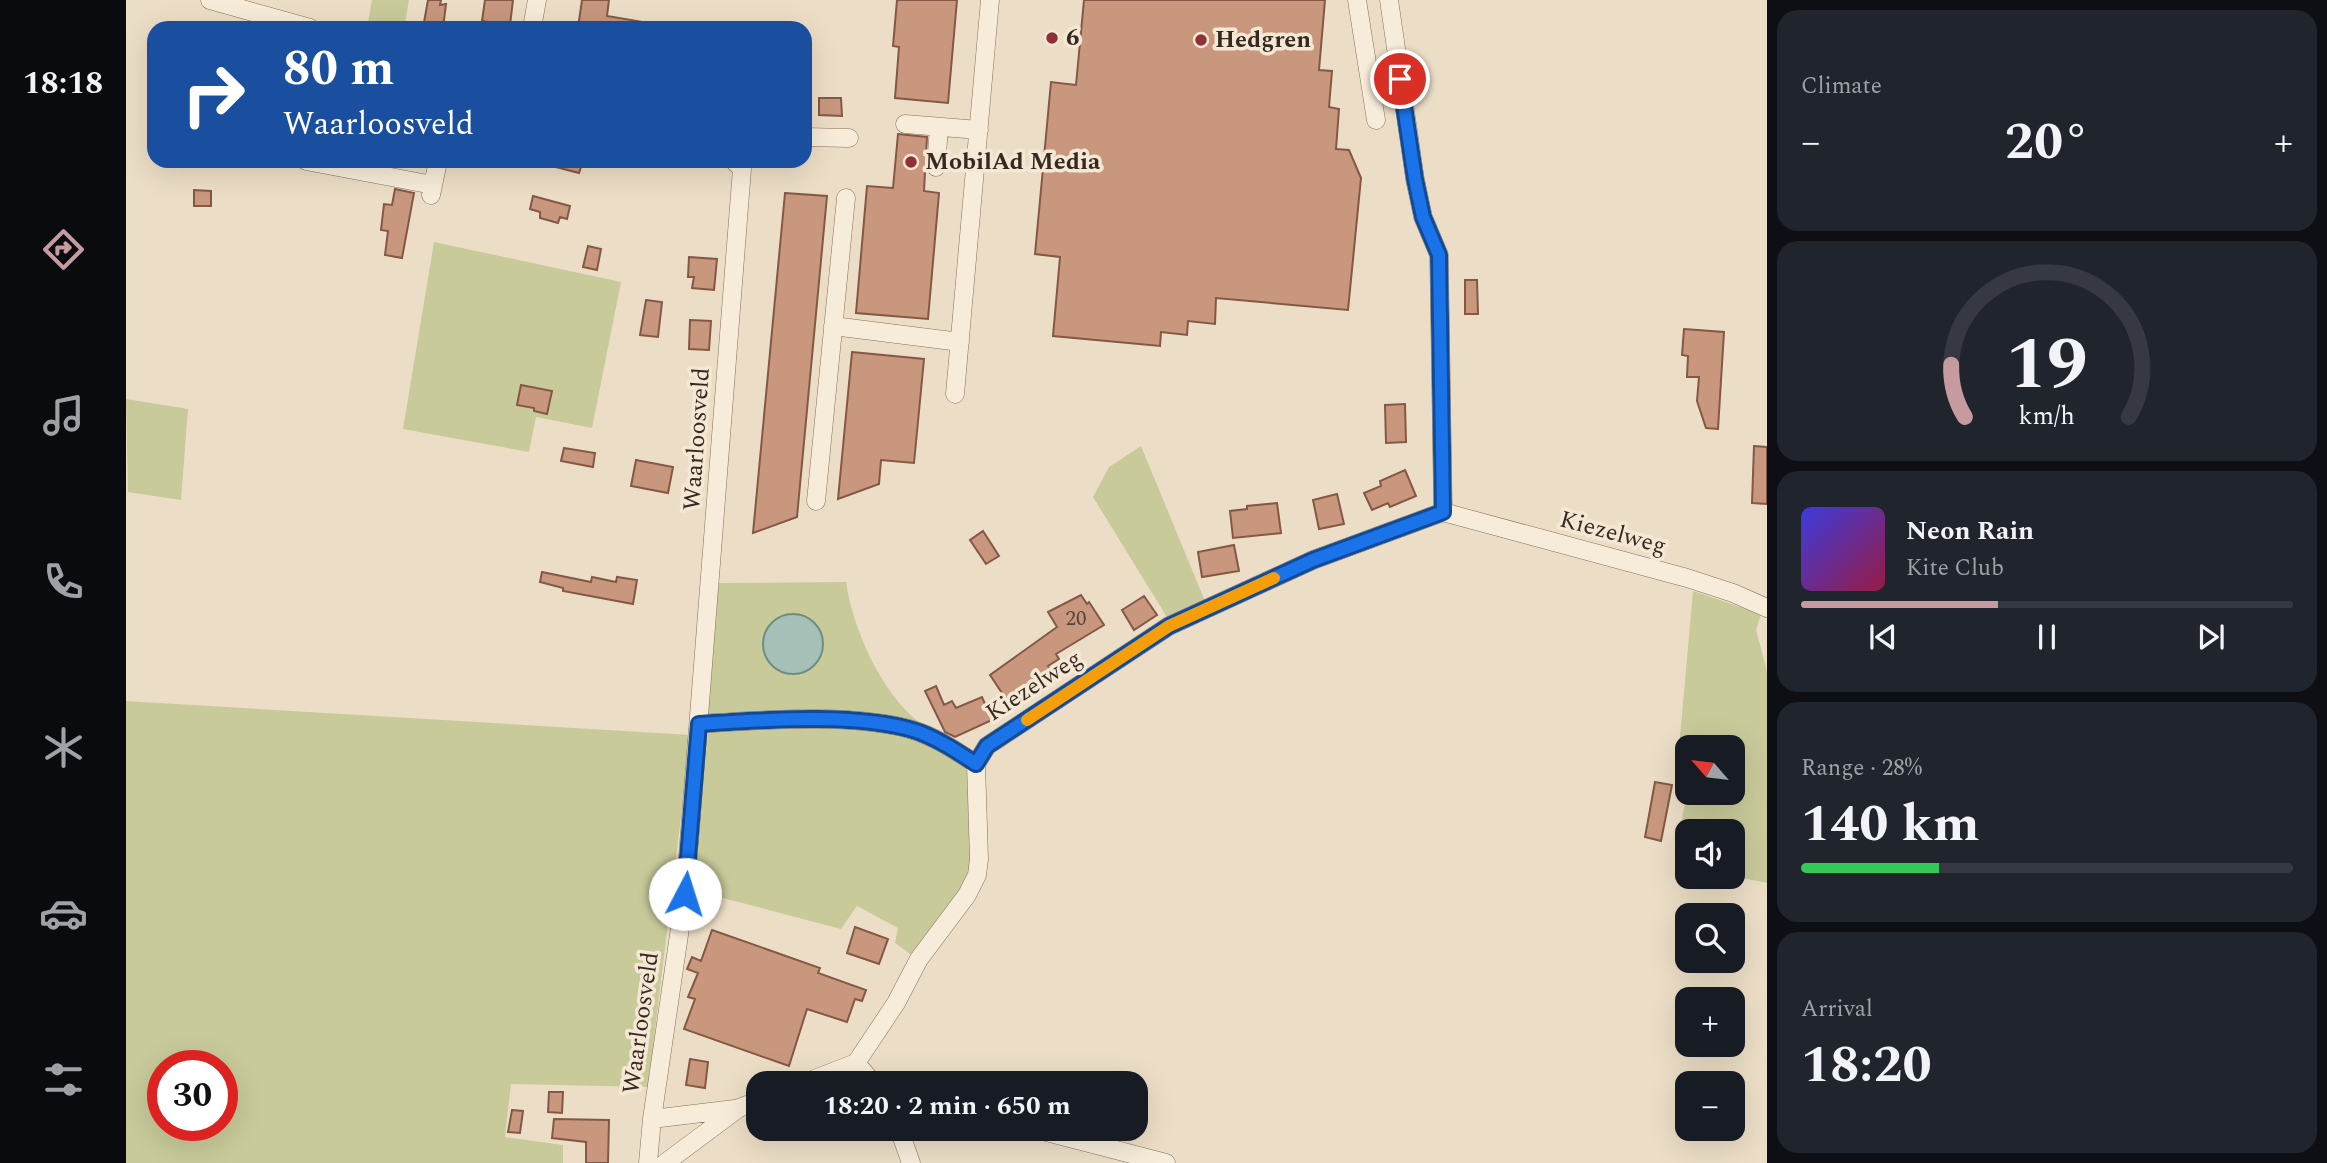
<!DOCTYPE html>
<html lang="en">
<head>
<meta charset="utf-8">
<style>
  :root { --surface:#171b24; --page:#20242c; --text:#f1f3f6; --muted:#9ea1a6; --line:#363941; --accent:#c69ba0 }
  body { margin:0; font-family:Spectral,serif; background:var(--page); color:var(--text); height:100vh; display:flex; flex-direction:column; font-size:26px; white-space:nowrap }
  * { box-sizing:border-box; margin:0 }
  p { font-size:23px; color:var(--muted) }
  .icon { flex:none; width:38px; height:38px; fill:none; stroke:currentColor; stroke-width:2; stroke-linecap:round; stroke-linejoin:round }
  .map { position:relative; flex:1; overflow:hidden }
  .sheet { display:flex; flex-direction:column; gap:10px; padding:10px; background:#0d0f14; width:560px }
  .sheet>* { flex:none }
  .top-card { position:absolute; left:21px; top:21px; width:665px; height:147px; border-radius:21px; box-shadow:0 7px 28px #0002; background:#1a4fa0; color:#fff; overflow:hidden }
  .needle { width:46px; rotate:298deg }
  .controls { position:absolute; left:1549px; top:735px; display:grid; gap:14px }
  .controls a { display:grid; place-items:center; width:70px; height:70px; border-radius:14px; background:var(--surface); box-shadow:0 7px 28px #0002; font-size:35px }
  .speed { position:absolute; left:21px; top:1050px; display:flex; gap:14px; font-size:35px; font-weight:700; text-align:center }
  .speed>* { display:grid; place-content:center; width:91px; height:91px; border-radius:50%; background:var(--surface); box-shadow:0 7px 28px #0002; line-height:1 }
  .speed .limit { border:10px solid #d22; background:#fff; color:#111 }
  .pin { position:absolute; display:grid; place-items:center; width:60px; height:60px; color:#fff; margin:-30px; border:4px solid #fff; border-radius:50%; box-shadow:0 2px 7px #0007 }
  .me { position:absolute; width:77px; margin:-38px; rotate:5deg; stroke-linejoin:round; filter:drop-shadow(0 0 5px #0008) }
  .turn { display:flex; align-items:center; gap:24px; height:147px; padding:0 21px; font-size:32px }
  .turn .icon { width:91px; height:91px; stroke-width:2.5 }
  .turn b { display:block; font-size:49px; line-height:60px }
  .big { font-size:52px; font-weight:700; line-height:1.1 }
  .sheet .widget { flex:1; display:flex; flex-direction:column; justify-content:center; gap:10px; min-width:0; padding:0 24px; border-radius:21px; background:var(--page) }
  .sheet .dial { align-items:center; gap:0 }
  .dial svg { height:182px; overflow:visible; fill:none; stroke:var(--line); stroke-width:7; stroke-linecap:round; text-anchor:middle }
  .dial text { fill:var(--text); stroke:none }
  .song { display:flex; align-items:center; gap:21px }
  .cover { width:84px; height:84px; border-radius:10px; background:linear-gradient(135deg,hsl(240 70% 55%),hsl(340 70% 35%)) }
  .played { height:7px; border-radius:4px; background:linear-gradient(90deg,var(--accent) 40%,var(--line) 40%) }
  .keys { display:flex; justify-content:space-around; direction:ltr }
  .heat { display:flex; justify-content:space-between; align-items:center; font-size:38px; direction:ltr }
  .charge { height:10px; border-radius:5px; background:linear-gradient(90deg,#34c759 28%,var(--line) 0) }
  .trip { position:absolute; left:620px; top:1071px; width:402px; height:70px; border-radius:21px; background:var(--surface); box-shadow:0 7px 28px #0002; font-weight:700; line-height:70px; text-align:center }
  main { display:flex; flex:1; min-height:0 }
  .tabs { display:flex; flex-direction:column; width:126px; justify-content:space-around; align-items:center; background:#090b0e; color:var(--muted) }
  .tabs .icon { width:49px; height:49px }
  .tabs .on { color:var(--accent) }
  .tabs b { font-size:32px; color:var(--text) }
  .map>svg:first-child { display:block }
  .green { fill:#c8ca9a; fill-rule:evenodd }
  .water { fill:#a7c0b7; stroke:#6e8e83; stroke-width:2 }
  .building { fill:#c8977e; stroke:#845844; stroke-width:2 }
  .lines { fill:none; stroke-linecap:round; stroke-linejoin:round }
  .minor-casing { stroke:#866f5d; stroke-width:19 }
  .minor { stroke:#f7ecd9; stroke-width:18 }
  .route-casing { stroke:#114b97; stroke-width:18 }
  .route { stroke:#1a73e8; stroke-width:12 }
  .slow { stroke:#f59e0b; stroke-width:12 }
  .poi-dot { fill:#923038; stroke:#f4e8d5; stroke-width:2.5 }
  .labels { text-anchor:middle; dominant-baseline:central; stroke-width:7; stroke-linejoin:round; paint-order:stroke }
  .number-label { font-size:21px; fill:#5b4438 }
  .poi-label { font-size:24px; font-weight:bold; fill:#372920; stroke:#f4e8d5; text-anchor:start }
  .street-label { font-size:24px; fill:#372920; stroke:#f4e8d5 }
</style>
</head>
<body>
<main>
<nav class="tabs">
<b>18:18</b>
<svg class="icon on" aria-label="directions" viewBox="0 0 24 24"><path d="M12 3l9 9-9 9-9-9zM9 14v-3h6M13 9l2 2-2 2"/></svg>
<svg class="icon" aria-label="music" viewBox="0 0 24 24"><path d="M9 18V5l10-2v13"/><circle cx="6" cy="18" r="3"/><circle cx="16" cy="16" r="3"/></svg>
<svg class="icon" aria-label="phone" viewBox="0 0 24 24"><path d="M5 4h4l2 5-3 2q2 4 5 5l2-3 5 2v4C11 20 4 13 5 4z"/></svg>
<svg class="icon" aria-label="climate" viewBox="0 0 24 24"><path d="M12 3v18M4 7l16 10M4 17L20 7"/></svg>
<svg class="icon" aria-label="car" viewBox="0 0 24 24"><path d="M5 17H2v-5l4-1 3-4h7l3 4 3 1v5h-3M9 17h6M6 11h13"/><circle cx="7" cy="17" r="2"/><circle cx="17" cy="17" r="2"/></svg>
<svg class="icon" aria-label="filters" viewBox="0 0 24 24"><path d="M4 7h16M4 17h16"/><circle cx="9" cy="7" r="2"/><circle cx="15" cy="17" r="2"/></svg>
</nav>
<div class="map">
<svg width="1641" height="1163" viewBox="0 0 1641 1163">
  <rect width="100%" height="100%" fill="#ecdec6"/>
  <!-- green -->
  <path class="green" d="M246,0h37l-5,28h-37z
    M308,242l187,40 -29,146 -56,-11 -7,35 -126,-23z
    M0,399l62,10 -7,91 -53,-8z
    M1015,446l66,160 -34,21 -80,-130 16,-30z
    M720,582c7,47 35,111 74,141l-61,-7h-153l10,-133z
    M1567,591l68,23 -5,16 11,41v212l-34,-7 -1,-45h-21l-30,-7 6,-31h45v-46h-45v44l-6,-13 -2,-30z
    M0,701l565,34 -43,352 -137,-3 -6,53 58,8v18h-437zM37,1066h59v59h-59z
    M667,725l88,6 29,6 30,13 26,19 6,15 1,75 -7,24 -53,73 -18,-13 3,-15 -41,-22 -16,23 -148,-39 15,-157z"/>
  <!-- water -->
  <path class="water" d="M637 644a30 30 0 1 1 60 0a30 30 0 1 1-60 0Z"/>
  <!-- building -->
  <path class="building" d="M302,0h13l-1,5 6,-1 -3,24h-20z
    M359,0h28l-3,25 -28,-4z
    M456,0h27l-2,16 36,6v6h-65z
    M771,0h60l-9,103 -53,-5 4,-51 -6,-1z
    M958,0h241l-6,70 13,1 -3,36 10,2 -3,40 13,1 12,28 -13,132 -132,-12 -1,26 -27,-3 -1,14 -26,-3 -1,14 -107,-10 7,-79 -25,-3 16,-172 25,3z
    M693,98h22l1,18 -23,-1z
    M772,134l29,3 -3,54 15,2 -11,126 -72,-6 11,-127 26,2z
    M422,161h35l-4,12 -31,-8z
    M269,189l19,4 -12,65 -17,-3 3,-24 -7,-1 3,-26 8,1z
    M68,190l17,1v15h-17z
    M659,193l42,3 -30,321 -44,16z
    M407,196l37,10 -3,13 -7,-2 -2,6 -18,-5v-6l-10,-3z
    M462,246l13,3 -4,21 -14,-3z
    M563,257l28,2 -3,31 -22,-2 2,-11h-6z
    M1339,280h12l1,34h-13z
    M520,300l16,2 -4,35 -18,-2z
    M564,320l21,1 -2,29 -20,-1z
    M1558,329l40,3 -6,97 -12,-1 -9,-27 2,-24h-12l1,-21 -6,-1z
    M726,352l72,7 -10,104 -33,-3 -2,24 -41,15z
    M395,385l31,6 -5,23 -13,-3v-3l-17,-3z
    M1279,404l1,38 -20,1 -1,-38z
    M1628,446l13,1v57l-15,-1z
    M438,448l31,5 -2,14 -32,-6z
    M510,460l37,7 -5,26 -37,-7z
    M1279,470l11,26 -26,11 -2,-4 -16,7 -8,-17 17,-7 -1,-5z
    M1211,494l7,30 -25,5 -6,-29z
    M1151,503l4,30 -48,5 -3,-27 17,-2v-3z
    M857,531l16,25 -13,8 -16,-24z
    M1108,545l5,26 -37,6 -4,-25z
    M416,572l49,10 1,-5 24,5 1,-5 20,3 -4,24 -70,-13v-3l-23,-6z
    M955,595l6,9 2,-2 15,23 -48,29 3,5 -11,7 3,5 -26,18 3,4 -18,12 -20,-30 67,-48 -9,-15z
    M1018,596l13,19 -23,15 -12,-20z
    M810,686l8,19 8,-4 4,7 26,-11 10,23 -37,17 -10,-5 -20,-41z
    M1529,782l17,3 -11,56 -16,-4z
    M729,927l33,12 -9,25 -32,-11z
    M586,930l108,38 -2,5 48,17 -4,11 -7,-2 -8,23 -40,-13 -18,57 -105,-37 11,-30 -7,-2 10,-24 -11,-4 5,-12 9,4z
    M564,1059l18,3 -3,26 -19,-3z
    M423,1092h14l-1,21 -14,-1z
    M386,1110l11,1 -3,22 -12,-1z
    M428,1119l55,1 -1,43h-22v-21l-34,-4z"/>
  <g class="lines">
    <defs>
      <path id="minor" d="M84,0l100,28
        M1231,0l19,120
        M1263,0l26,179 8,38 16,38 4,257
        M406,28l5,-28
        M779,124l74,6
        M679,137l44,1
        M180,161l127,24
        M810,167l3,-40
        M305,195l7,-34
        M707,326l127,16
        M829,394l35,-394
        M690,501l30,-303
        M573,724c62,-4 162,-12 220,8 21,8 39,20 57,32
        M730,1063l17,20
        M678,1083l52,-20 40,-60 23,-44 48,-64 10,-20 2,-16 -3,-95 11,-18 182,-120 144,-66 130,-48 244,66 46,15 34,15
        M526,1119l83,-10
        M773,1129l12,34
        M909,1129l131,34
        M522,1163l4,-44 33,-225 57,-725 -8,-8
        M539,1163l74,-55 19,-7"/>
    </defs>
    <!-- minor casing -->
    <use href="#minor" class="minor-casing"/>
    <!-- minor -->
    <use href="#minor" class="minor"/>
  </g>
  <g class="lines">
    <defs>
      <path id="route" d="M559,894l14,-170c62,-4 162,-12 220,8 21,8 39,20 57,32l11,-18 182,-120 144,-66 130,-48 -4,-257 -16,-38 -8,-38 -15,-100"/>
    </defs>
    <!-- route casing -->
    <use href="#route" class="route-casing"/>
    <!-- route -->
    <use href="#route" class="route"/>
    <!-- slow -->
    <path class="slow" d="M901,720l142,-94 105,-48"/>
  </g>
  <!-- markers -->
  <g class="poi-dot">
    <circle cx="926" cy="38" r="7"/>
    <circle cx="1075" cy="40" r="7"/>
    <circle cx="785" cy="162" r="7"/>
  </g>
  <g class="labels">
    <!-- number labels -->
    <g class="number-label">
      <text x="950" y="619">20</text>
    </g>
    <!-- poi labels -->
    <g class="poi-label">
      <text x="940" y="38">6</text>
      <text x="1089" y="40">Hedgren</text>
      <text x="799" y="162">MobilAd Media</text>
    </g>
    <!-- street labels -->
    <g class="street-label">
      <text transform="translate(571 439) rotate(-86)">Waarloosveld</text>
      <text transform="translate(1487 533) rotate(15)">Kiezelweg</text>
      <text transform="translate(908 686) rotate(-33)">Kiezelweg</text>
      <text transform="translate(515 1023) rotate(-82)">Waarloosveld</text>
    </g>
  </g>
</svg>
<div class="controls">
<a><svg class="needle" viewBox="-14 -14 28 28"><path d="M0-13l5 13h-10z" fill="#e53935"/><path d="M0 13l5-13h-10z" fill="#9ea1a6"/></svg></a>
<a><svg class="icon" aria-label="sound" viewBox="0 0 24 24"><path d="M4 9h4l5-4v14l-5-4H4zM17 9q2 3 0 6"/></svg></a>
<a><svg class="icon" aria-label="search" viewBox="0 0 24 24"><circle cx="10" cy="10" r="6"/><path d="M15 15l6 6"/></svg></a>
<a>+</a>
<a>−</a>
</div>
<div class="speed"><div class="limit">30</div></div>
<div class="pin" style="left:1274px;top:79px;background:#d93025"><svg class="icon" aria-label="arrive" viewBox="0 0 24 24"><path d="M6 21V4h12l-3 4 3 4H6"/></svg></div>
<svg class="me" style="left:559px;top:894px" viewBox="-20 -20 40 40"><circle r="19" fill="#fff"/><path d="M0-13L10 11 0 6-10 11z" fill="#1a73e8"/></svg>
<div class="trip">18:20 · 2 min · 650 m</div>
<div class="top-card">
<div class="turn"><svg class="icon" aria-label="right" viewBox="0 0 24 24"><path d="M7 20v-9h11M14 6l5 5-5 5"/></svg><div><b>80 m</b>Waarloosveld</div></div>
</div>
</div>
<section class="sheet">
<div class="widget"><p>Climate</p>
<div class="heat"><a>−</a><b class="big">20°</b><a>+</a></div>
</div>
<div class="widget dial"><svg viewBox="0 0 100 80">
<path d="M14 69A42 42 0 1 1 86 69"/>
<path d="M14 69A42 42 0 0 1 8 46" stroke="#c69ba0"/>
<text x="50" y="56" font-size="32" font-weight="700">19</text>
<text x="50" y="72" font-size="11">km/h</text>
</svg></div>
<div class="widget">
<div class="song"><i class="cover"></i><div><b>Neon Rain</b><p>Kite Club</p></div></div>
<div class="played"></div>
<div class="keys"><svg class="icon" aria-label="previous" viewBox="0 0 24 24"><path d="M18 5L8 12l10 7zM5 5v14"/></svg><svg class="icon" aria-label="pause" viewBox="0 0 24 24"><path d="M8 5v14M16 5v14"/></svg><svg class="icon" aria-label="next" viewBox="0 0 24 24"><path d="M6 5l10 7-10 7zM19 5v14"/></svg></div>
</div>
<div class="widget"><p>Range · 28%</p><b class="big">140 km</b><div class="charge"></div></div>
<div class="widget"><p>Arrival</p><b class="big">18:20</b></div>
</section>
</main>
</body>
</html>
